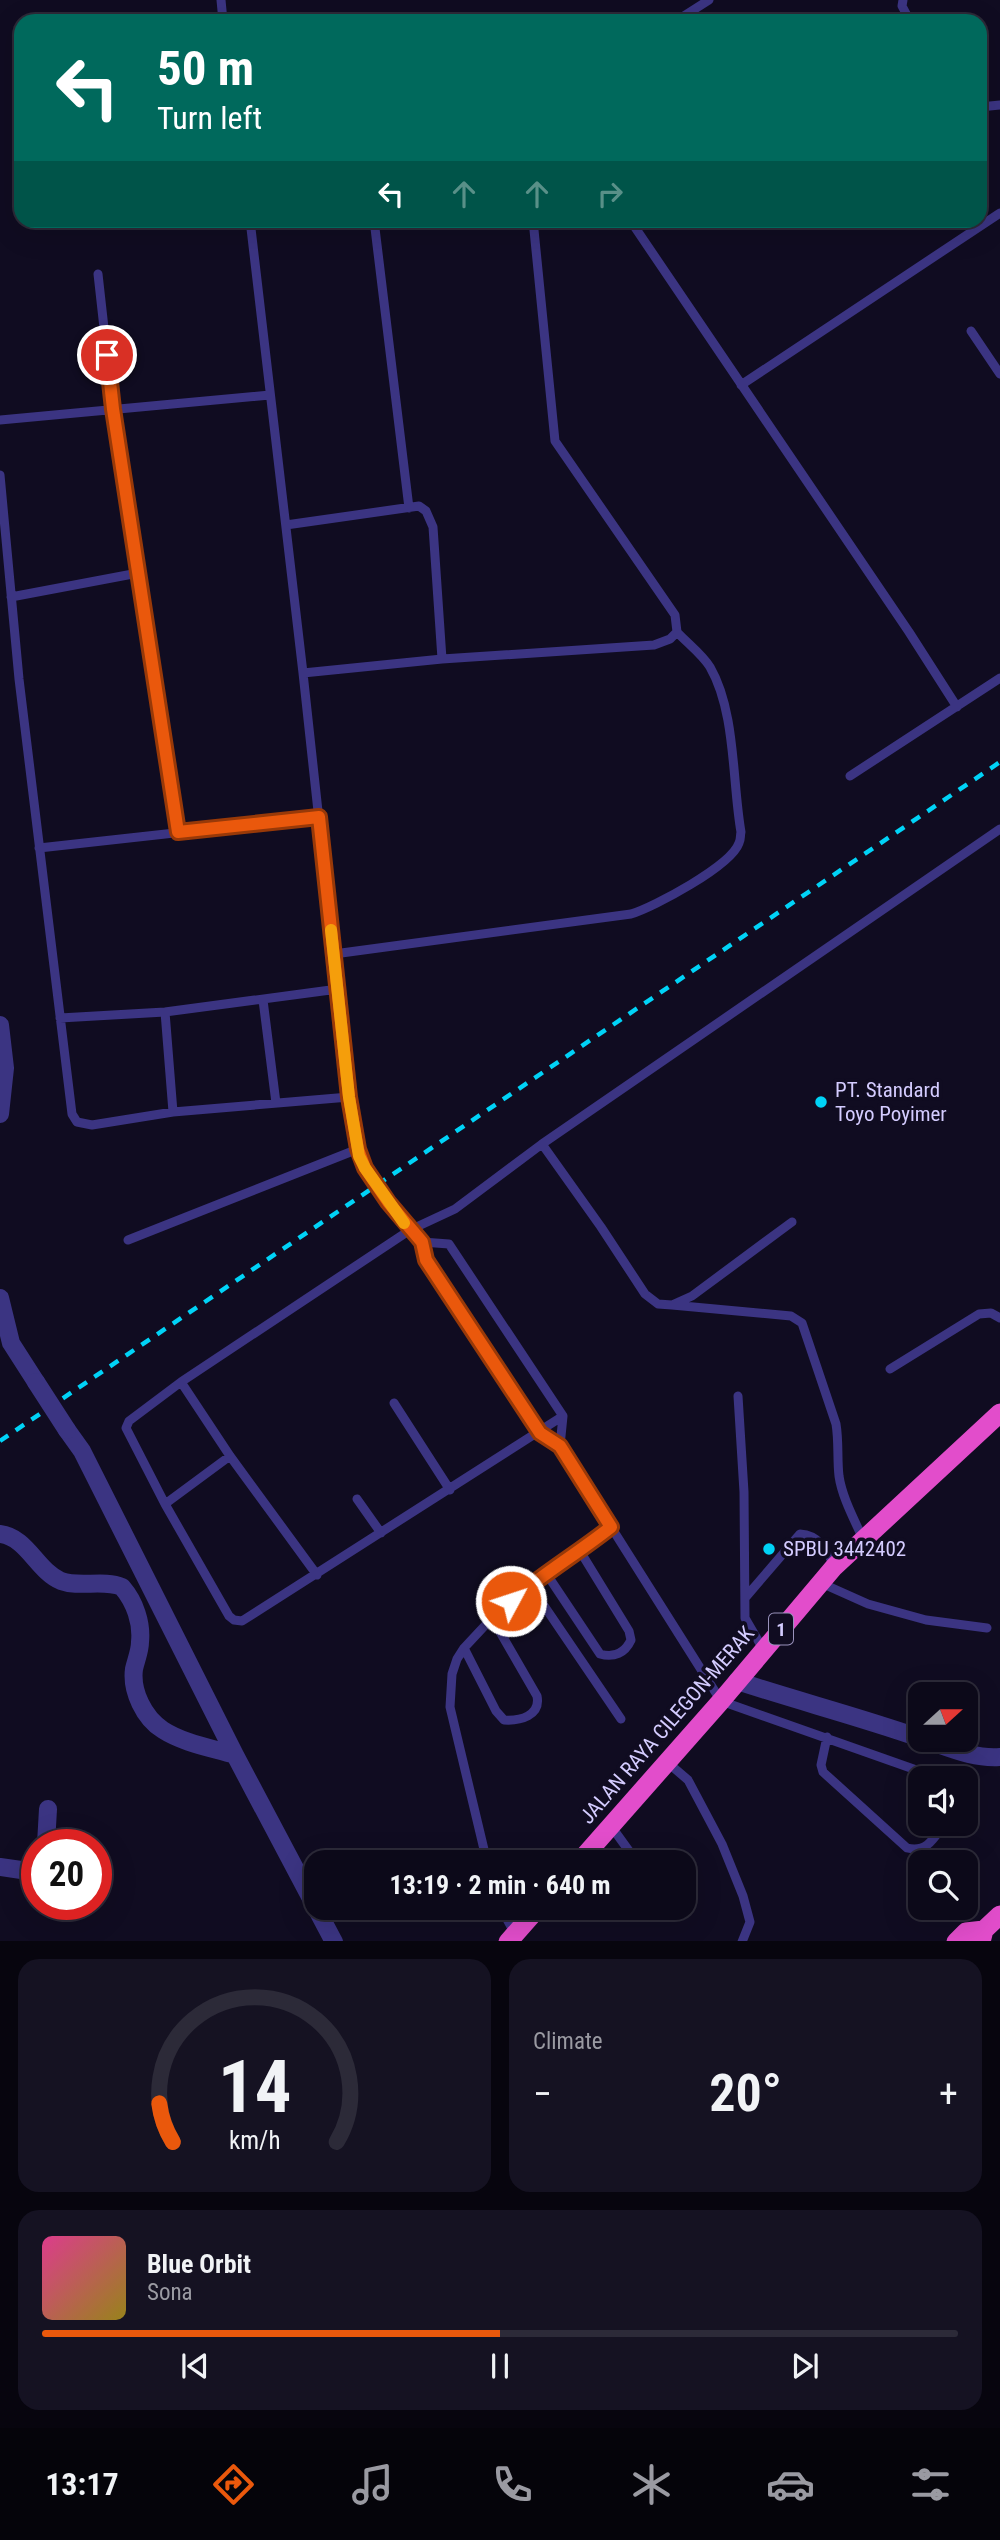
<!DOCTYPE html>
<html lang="en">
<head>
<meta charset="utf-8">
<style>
  :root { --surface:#0c0919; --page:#151222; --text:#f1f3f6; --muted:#9a9aa2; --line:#2c2a38; --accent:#ea580c }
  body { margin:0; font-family:"Roboto Condensed",sans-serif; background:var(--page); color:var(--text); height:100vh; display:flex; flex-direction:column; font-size:26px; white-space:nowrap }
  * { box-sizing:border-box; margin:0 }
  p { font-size:23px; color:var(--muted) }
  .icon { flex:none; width:38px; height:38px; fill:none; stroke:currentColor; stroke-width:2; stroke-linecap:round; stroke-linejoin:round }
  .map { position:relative; height:1941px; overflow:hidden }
  .panel { display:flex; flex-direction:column; gap:18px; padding:18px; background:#07050e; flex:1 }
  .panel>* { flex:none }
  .banner { position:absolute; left:14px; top:14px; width:973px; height:214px; border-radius:21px; box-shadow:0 7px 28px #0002,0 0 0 2px var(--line); background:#00695c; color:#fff; overflow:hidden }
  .needle { width:46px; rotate:69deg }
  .tools { position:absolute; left:908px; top:1682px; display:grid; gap:14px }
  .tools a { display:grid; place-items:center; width:70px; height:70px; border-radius:14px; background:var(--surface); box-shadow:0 7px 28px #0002,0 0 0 2px var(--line); font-size:35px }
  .speed { position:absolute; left:21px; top:1829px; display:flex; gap:14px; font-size:35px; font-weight:700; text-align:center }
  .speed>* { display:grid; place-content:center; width:91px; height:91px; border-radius:50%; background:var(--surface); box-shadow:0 7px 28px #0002,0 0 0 2px var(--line); line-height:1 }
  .speed .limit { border:10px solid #d22; background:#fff; color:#111 }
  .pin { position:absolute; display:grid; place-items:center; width:60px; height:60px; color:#fff; margin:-30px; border:4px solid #fff; border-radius:50%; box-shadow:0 2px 7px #0007 }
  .me { position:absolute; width:77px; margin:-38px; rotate:50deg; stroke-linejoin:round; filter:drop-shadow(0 0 5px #0008) }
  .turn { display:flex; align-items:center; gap:24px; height:147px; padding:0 28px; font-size:32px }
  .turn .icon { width:91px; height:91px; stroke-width:2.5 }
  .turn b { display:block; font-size:49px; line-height:60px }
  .lanes { display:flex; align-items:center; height:66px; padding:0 28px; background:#0003; justify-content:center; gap:35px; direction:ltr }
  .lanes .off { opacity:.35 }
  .big { font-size:52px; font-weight:700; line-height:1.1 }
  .panel .tile { flex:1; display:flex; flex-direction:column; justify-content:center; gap:10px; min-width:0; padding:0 24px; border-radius:21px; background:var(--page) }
  .panel .dial { align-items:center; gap:0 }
  .dial svg { height:182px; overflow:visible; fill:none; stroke:var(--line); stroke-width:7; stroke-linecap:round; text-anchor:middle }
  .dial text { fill:var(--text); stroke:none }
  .song { display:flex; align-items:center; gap:21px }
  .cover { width:84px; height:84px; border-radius:10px; background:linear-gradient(135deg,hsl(330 70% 55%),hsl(50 70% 35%)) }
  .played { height:7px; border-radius:4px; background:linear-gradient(90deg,var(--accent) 50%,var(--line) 50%) }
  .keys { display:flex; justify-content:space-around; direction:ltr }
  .heat { display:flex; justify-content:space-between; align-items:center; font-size:38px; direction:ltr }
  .panel .tiles { flex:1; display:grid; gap:18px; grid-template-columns:1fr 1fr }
  .tile:last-child { grid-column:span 2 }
  .trip { position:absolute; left:304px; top:1850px; width:392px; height:70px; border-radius:21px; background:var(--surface); box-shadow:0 7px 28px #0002,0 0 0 2px var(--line); font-weight:700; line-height:70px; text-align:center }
  .tabs { display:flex; height:112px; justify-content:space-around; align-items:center; background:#05040a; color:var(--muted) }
  .tabs .icon { width:49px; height:49px }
  .tabs .on { color:var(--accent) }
  .tabs b { font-size:32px; color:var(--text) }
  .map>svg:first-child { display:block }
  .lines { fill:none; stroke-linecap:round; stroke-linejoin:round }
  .service { stroke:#3b3482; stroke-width:9 }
  .minor { stroke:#3b3482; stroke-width:18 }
  .trunk { stroke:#e24dcb; stroke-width:19 }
  .rail { stroke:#00d3f7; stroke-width:4.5; stroke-dasharray:10 9; stroke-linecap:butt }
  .service-bridge { stroke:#3b3482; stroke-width:9 }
  .minor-bridge { stroke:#3b3482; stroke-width:18 }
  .route-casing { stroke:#983908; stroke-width:18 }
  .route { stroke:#ea580c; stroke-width:12 }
  .slow { stroke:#f59e0b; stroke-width:12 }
  .poi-dot { fill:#00d3f7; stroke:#100c21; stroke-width:2.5 }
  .labels { text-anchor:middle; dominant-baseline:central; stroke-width:7; stroke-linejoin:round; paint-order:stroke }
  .shield { fill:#100c21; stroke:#9992bc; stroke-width:2 }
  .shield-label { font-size:19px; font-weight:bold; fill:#d4ccff }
  .poi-label { font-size:21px; fill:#d4ccff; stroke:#100c21; text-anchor:start }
  .street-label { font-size:21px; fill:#d4ccff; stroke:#100c21 }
</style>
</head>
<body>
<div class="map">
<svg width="1000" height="1942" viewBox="0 0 1000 1942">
  <rect width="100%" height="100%" fill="#100c21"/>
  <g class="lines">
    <!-- service -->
    <path class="service" d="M221,0l2,21
      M903,0l-1,6 8,15
      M676,21l33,-21
      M980,107l20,-2
      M250,220l53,453 46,424 9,52 7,19
      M374,220l35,288
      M630,220l279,412 48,75
      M98,274l15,135 65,424
      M971,331l29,43
      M741,385l259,-172
      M0,420l270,-25
      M0,475l19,204 53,435 5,8 15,3 81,-13 176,-15
      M286,525l133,-19 7,5 7,16 9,132
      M11,597l127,-24
      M303,673l139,-14 212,-14 16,-6 7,-7 -2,-17 -120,-174 -22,-221
      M850,776l150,-98
      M39,848l280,-31
      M334,954l297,-40c23,-7 100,-48 108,-71 2,-4 1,-7 2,-11 -9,-51 -5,-120 -31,-165 -8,-13 -23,-24 -33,-35
      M263,1000l13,103
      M165,1012l8,100
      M60,1018l105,-6 173,-23
      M542,1144l59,83 44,67 13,10 14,1 20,-9 100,-74
      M388,1202l34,40 4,18 113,173 21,13 161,255 218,77
      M128,1240l230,-91
      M422,1242l27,2 114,172 -3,30
      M672,1305l119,11 11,7 34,101c3,18 1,35 3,52 3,21 15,43 24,63
      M890,1369l89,-55 12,-1 9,5
      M181,1382l49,74 87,119
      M738,1396l6,96 1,126 18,31
      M394,1403l56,87
      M563,1416l-321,205 -8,-1 -5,-4 -64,-112 -39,-76 3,-7 52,-39 229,-152 45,-21 87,-65 458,-315
      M357,1499l24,34
      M165,1504l65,-48
      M546,1573l54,81c14,4 25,-1 31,-14l-2,-9 -49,-80
      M821,1583l47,21 58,16 61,8
      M530,1585l91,134
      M745,1598l55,-64c19,1 27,16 34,32
      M464,1648l32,63 8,9c16,1 37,-4 33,-24l-45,-78
      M827,1737l-6,28 2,7 84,76c20,5 27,-10 37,-24
      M667,1762l21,18 34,64 21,52 7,26 -8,20
      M611,1826l26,36
      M487,1862l-37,-155 2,-33 5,-15 7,-11 28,-30 38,-33 50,-34 31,-24
      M501,1908l14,26"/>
    <!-- minor -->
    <path class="minor" d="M0,1025l5,43 -5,46
      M0,1298l11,45 25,39
      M67,1430l15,21 153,304 99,187
      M0,1534c27,3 37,37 61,47 19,7 42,-2 61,6 13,15 20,36 18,55 0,9 -4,18 -6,27 -3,22 10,49 29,61 20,13 49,18 72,25
      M737,1681c61,20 123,36 183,57
      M926,1740c24,8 48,19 74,17
      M46,1844l2,-35
      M0,1867l28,4 9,-2"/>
    <!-- trunk -->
    <path class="trunk" d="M579,1862l142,-161 113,-134 166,-154
      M508,1942l30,-34
      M956,1942l10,-10 18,-2
      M981,1942l3,-12 16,-15"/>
    <!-- rail -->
    <path class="rail" d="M0,1441l1000,-679"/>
    <!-- service-bridge -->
    <path class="service-bridge" d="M365,1168l23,34"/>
    <!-- minor-bridge -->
    <path class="minor-bridge" d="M36,1382l31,48"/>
  </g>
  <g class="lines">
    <defs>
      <path id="route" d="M107,355l6,54 65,423 141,-15 30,280 9,52 7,19 23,34 34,40 4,18 114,173 20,13 51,81c-33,26 -68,47 -100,74"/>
    </defs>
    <!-- route casing -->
    <use href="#route" class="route-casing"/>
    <!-- route -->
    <use href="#route" class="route"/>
    <!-- slow -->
    <path class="slow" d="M331,930l18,167 10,59 6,12 39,55"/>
  </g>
  <!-- markers -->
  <g class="poi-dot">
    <circle cx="821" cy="1102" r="7"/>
    <circle cx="769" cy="1549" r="7"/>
  </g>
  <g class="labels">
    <!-- shield labels -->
    <rect class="shield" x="769" y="1613.5" width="24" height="31" rx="5"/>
    <g class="shield-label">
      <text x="781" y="1629">1</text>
    </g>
    <!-- poi labels -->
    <g class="poi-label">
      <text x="835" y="1090">PT. Standard<tspan x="835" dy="24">Toyo Poyimer</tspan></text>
      <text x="783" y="1549">SPBU 3442402</text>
    </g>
    <!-- street labels -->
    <g class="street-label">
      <text transform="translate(667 1725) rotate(-49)">JALAN RAYA CILEGON-MERAK</text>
    </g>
  </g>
</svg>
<div class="tools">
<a><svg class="needle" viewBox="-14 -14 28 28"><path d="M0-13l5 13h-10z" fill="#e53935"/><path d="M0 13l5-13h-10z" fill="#9a9aa2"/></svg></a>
<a><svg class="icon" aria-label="sound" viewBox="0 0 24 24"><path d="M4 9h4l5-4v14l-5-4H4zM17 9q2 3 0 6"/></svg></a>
<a><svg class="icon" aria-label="search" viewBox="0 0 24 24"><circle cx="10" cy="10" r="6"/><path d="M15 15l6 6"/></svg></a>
</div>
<div class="speed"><div class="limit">20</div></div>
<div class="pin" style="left:107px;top:355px;background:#d93025"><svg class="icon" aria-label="arrive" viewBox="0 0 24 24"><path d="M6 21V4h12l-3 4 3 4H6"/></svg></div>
<svg class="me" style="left:511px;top:1601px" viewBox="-20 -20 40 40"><circle r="17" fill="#ea580c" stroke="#fff" stroke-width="3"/><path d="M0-11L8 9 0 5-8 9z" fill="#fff"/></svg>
<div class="trip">13:19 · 2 min · 640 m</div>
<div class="banner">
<div class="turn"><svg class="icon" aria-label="left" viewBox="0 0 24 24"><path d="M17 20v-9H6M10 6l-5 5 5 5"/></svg><div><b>50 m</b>Turn left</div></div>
<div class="lanes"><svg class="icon" aria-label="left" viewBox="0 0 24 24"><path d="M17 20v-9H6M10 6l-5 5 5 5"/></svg><svg class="icon off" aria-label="ahead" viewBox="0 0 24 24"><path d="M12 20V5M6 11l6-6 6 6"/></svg><svg class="icon off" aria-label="ahead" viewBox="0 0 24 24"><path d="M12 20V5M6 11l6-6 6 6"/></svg><svg class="icon off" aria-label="right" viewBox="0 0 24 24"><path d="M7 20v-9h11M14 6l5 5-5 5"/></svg></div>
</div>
</div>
<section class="panel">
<div class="tiles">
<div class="tile dial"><svg viewBox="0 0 100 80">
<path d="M14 69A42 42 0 1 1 86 69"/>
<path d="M14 69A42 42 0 0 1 8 52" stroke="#ea580c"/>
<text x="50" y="56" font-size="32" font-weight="700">14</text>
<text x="50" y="72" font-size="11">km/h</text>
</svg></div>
<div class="tile"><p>Climate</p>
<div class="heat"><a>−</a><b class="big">20°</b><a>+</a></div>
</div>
<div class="tile">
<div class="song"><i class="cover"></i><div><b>Blue Orbit</b><p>Sona</p></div></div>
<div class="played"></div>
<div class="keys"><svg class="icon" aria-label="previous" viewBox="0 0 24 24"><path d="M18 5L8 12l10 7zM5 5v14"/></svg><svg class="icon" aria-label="pause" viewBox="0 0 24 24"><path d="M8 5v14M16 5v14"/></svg><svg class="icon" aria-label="next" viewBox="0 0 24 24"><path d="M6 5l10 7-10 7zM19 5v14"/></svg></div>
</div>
</div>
</section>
<nav class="tabs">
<b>13:17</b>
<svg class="icon on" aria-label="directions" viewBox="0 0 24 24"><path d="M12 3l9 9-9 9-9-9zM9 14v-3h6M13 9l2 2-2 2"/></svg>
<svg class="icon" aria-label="music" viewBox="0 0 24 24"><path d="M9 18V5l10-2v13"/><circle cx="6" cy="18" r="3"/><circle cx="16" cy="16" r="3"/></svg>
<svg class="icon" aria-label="phone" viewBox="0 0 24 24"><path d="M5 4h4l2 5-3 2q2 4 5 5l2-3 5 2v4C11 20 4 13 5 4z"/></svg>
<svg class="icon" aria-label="climate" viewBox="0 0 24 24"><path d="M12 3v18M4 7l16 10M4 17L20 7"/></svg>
<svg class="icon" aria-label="car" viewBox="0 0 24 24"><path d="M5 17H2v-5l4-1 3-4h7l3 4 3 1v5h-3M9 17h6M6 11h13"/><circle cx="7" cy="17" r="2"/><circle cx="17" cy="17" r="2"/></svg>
<svg class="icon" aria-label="filters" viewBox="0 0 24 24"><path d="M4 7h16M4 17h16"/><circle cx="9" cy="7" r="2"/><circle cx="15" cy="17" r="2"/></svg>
</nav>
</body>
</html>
